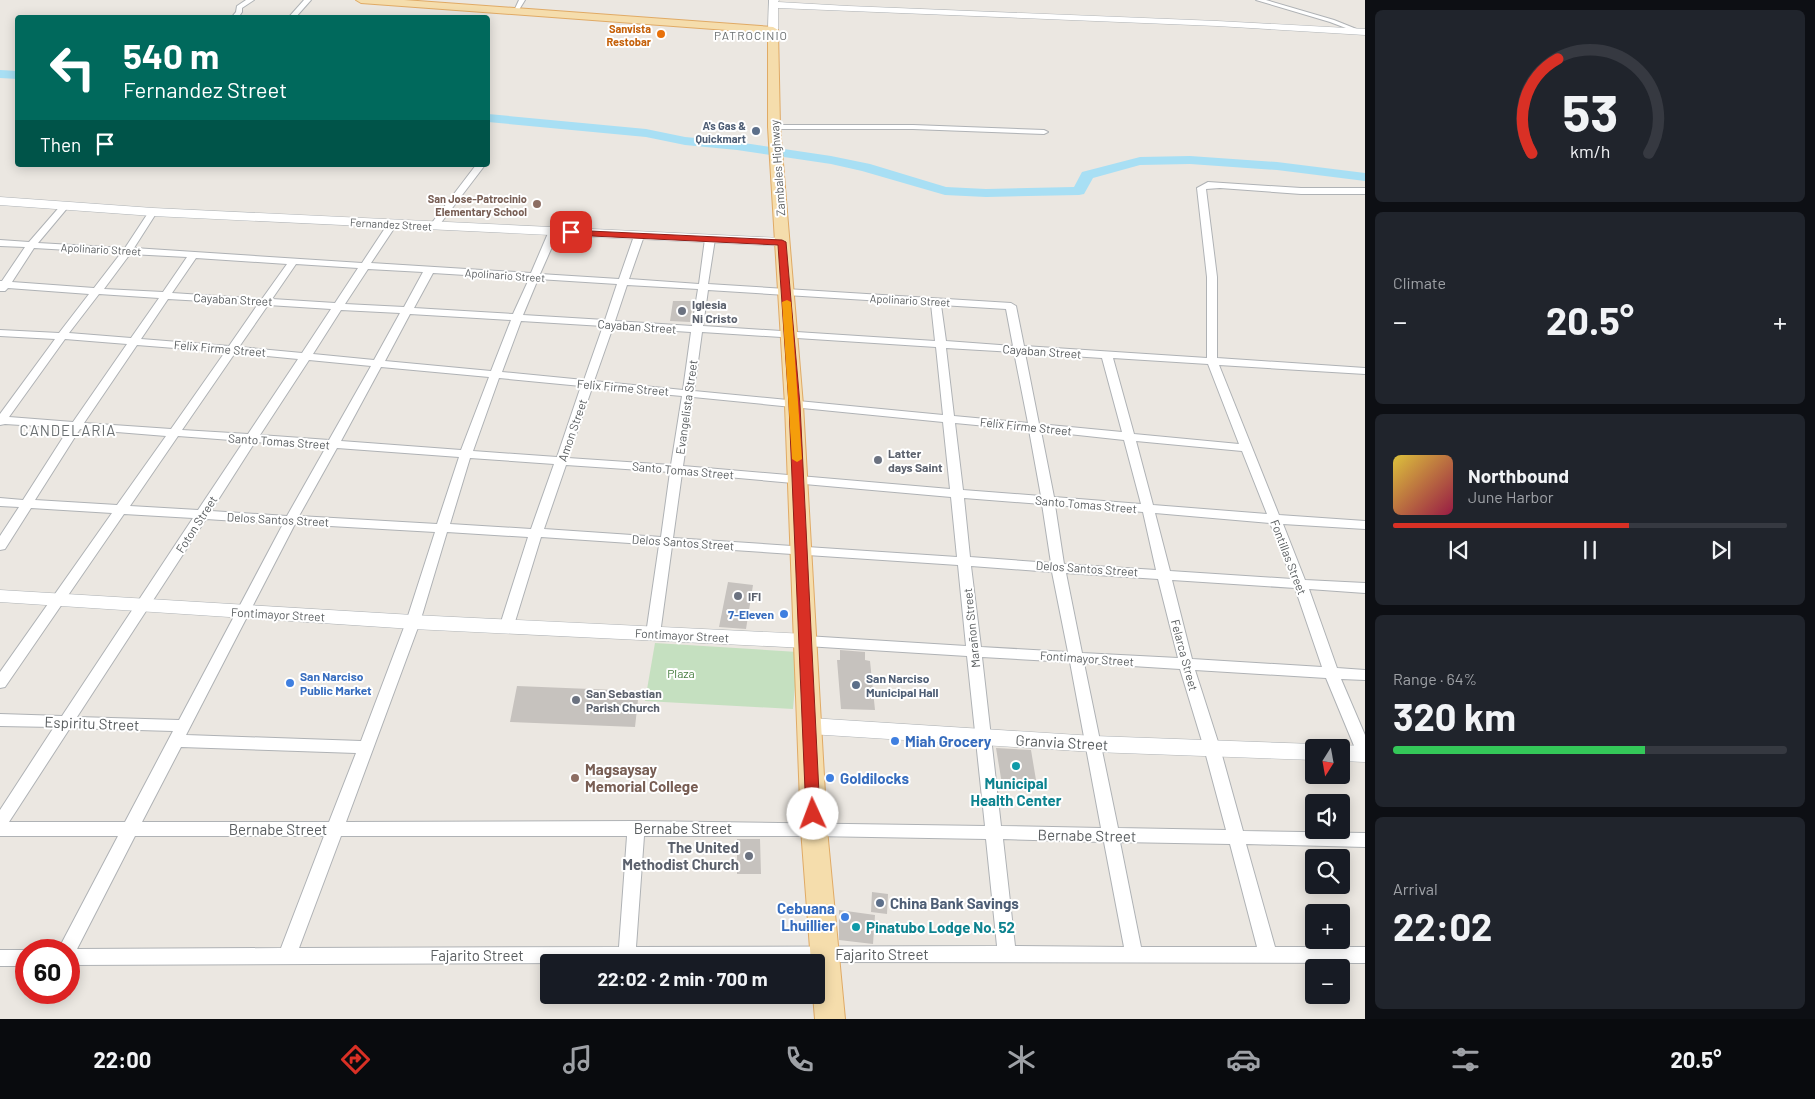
<!DOCTYPE html>
<html lang="en">
<head>
<meta charset="utf-8">
<style>
  :root { --surface:#171b24; --page:#20242c; --text:#f1f3f6; --muted:#9ea1a6; --line:#363941; --accent:#d93025 }
  body { margin:0; font-family:Barlow,sans-serif; background:var(--page); color:var(--text); height:100vh; display:flex; flex-direction:column; font-size:19px; white-space:nowrap }
  * { box-sizing:border-box; margin:0 }
  p { font-size:16px; color:var(--muted) }
  .icon { flex:none; width:28px; height:28px; fill:none; stroke:currentColor; stroke-width:2; stroke-linecap:round; stroke-linejoin:round }
  .map { position:relative; flex:1; overflow:hidden }
  .panel { display:flex; flex-direction:column; gap:10px; padding:10px; background:#0d0f14; width:450px }
  .panel>* { flex:none }
  .hud { position:absolute; left:15px; top:15px; width:475px; height:152px; border-radius:5px; box-shadow:0 2px 12px #0003; background:#00695c; color:#fff; overflow:hidden }
  .needle { width:32px; rotate:191deg }
  .fabs { position:absolute; left:1305px; top:739px; display:grid; gap:10px }
  .fabs a { display:grid; place-items:center; width:45px; height:45px; border-radius:5px; background:var(--surface); box-shadow:0 2px 12px #0003; font-size:25px }
  .speed { position:absolute; left:15px; top:939px; display:flex; gap:10px; font-size:25px; font-weight:700; text-align:center }
  .speed>* { display:grid; place-content:center; width:65px; height:65px; border-radius:50%; background:var(--surface); box-shadow:0 2px 12px #0003; line-height:1 }
  .speed .limit { border:8px solid #d22; background:#fff; color:#111 }
  .pin { position:absolute; display:grid; place-items:center; width:42px; height:42px; color:#fff; margin:-21px; border-radius:10px; box-shadow:0 2px 8px #0006 }
  .me { position:absolute; width:55px; margin:-28px; rotate:358deg; stroke-linejoin:round; filter:drop-shadow(0 0 4px #0008) }
  .turn { display:flex; align-items:center; gap:18px; height:105px; padding:0 25px; font-size:22px }
  .turn .icon { width:65px; height:65px; stroke-width:2.5 }
  .turn b { display:block; font-size:35px; line-height:42px }
  .then { display:flex; align-items:center; height:48px; padding:0 25px; background:#0003; gap:10px; font-size:19px }
  .big { font-size:38px; font-weight:700; line-height:1.1 }
  .panel .card { flex:1; display:flex; flex-direction:column; justify-content:center; gap:8px; min-width:0; padding:0 18px; border-radius:8px; background:var(--page) }
  .panel .dial { align-items:center; gap:0 }
  .dial svg { height:130px; overflow:visible; fill:none; stroke:var(--line); stroke-width:7; stroke-linecap:round; text-anchor:middle }
  .dial text { fill:var(--text); stroke:none }
  .song { display:flex; align-items:center; gap:15px }
  .cover { width:60px; height:60px; border-radius:8px; background:linear-gradient(135deg,hsl(50 70% 55%),hsl(340 70% 35%)) }
  .played { height:5px; border-radius:2px; background:linear-gradient(90deg,var(--accent) 60%,var(--line) 60%) }
  .keys { display:flex; justify-content:space-around; direction:ltr }
  .heat { display:flex; justify-content:space-between; align-items:center; font-size:28px; direction:ltr }
  .charge { height:8px; border-radius:4px; background:linear-gradient(90deg,#34c759 64%,var(--line) 0) }
  .trip { position:absolute; left:540px; top:954px; width:285px; height:50px; border-radius:5px; background:var(--surface); box-shadow:0 2px 12px #0003; font-weight:700; line-height:50px; text-align:center }
  .menu { display:flex; height:80px; justify-content:space-around; align-items:center; background:#090b0e; color:var(--muted) }
  .menu .icon { width:35px; height:35px }
  .menu .on { color:var(--accent) }
  .menu b { font-size:22px; color:var(--text) }
  main { display:flex; flex:1; min-height:0 }
  .map>svg:first-child { display:block }
  .green { fill:#c5e0c0 }
  .lines { fill:none; stroke-linecap:round; stroke-linejoin:round }
  .river { fill:#a8dff4; fill-rule:evenodd }
  .building { fill:#c6c2be }
  .street-casing { stroke:#afb2b5; stroke-width:2 }
  .secondary-casing { stroke:#aeb2b5; stroke-width:1 }
  .primary-casing { stroke:#e0aa65; stroke-width:2 }
  .street { fill:#fff; fill-rule:evenodd }
  .secondary { fill:#fff; fill-rule:evenodd }
  .primary { fill:#f5ddac; fill-rule:evenodd }
  .route { fill:#d93025; stroke:#8d1f18 }
  .slow { fill:#f59e0b }
  .food-dot { fill:#e8710a; stroke:#fff; stroke-width:2 }
  .service-dot { fill:#5c6f8a; stroke:#fff; stroke-width:2 }
  .education-dot { fill:#8d6e63; stroke:#fff; stroke-width:2 }
  .worship-dot { fill:#6b7280; stroke:#fff; stroke-width:2 }
  .shop-dot { fill:#3f7fe0; stroke:#fff; stroke-width:2 }
  .culture-dot { fill:#0f9aa8; stroke:#fff; stroke-width:2 }
  .labels { text-anchor:middle; dominant-baseline:central; stroke-width:4; stroke-linejoin:round; paint-order:stroke }
  .far-food-label { font-size:11px; font-weight:bold; fill:#c56008; stroke:#fff; text-anchor:end }
  .far-service-label { font-size:11px; font-weight:bold; fill:#4e5e75; stroke:#fff; text-anchor:end }
  .far-education-label { font-size:11px; font-weight:bold; fill:#785e54; stroke:#fff; text-anchor:end }
  .far-street-label { font-size:11px; fill:#5a5e60; stroke:#fff }
  .far-quarter-label { font-size:12px; letter-spacing:1px; fill:#6b7072; stroke:#fff }
  .street-label { font-size:12px; fill:#5a5e60; stroke:#fff }
  .worship-label { font-size:12px; font-weight:bold; fill:#5b616d; stroke:#fff; text-anchor:start }
  .shop-label { font-size:12px; font-weight:bold; fill:#366cbe; stroke:#fff; text-anchor:end }
  .park-label { font-size:12px; fill:#447c3d; stroke:#fff }
  .service-label { font-size:12px; font-weight:bold; fill:#4e5e75; stroke:#fff; text-anchor:start }
  .quarter-label { font-size:15px; letter-spacing:1px; fill:#6b7072; stroke:#fff }
  .near-street-label { font-size:15px; fill:#5a5e60; stroke:#fff }
  .near-shop-label { font-size:15px; font-weight:bold; fill:#366cbe; stroke:#fff; text-anchor:start }
  .near-education-label { font-size:15px; font-weight:bold; fill:#785e54; stroke:#fff; text-anchor:start }
  .near-culture-label { font-size:15px; font-weight:bold; fill:#0d838f; stroke:#fff }
  .near-worship-label { font-size:15px; font-weight:bold; fill:#5b616d; stroke:#fff; text-anchor:end }
  .near-service-label { font-size:15px; font-weight:bold; fill:#4e5e75; stroke:#fff; text-anchor:start }
</style>
</head>
<body>
<main>
<div class="map">
<svg width="1365" height="1019" viewBox="0 0 1365 1019">
  <rect width="100%" height="100%" fill="#ebe7e1"/>
  <!-- green -->
  <path class="green" d="M655,643l143,9 -5,57 -148,-8z"/>
  <g class="lines">
    <!-- river -->
    <path class="river" d="M0,70l18,1v8l-18,-1z
      M488,114l158,15 39,8 52,5 94,14 39,8 76,23 40,2 88,-2 8,-15 58,-15 50,-1 87,6 88,11v8l-88,-11 -87,-6 -50,1 -47,13 -9,16 -5,1 -93,2 -41,-2 -83,-24 -31,-7 -94,-14 -52,-5 -39,-8 -158,-15z"/>
  </g>
  <!-- building -->
  <path class="building" d="M673,301h20l-3,21 -20,-1z
    M728,582l25,3 -7,44 -27,-2z
    M840,650l25,2v8l5,1 5,49 -34,-1 -4,-49h3z
    M517,686l122,5 -4,36 -125,-5z
    M996,748l35,2 6,36 -35,-2z
    M737,839h23l1,35h-24z
    M872,892l16,2 -1,20 -16,-2z
    M839,910l36,5 -2,29 -34,-4z"/>
  <g class="lines">
    <defs>
      <path id="street" d="M246,0h8l-12,8v4l-4,6h-7l5,-6 1,-6z
        M304,0h7l-16,18h-7z
        M519,0h6l-8,13h-4z
        M1256,0h10l68,20 30,12 -5,1 -29,-11z
        M771,125h142l131,5 4,2 -4,2 -131,-5h-142z
        M476,165h9l-48,63h-6v-4z
        M1208,182l93,6h64v6h-64l-81,-6 -14,1 11,88v81l148,10v6l-146,-9 60,150 86,6v8l-82,-5 22,56 60,3v10l-56,-4 28,79 28,2v10l-24,-1 24,56v24l-5,-2 -3,-4 -31,-75 -131,-8 25,78 23,83 122,2v14l-119,-3 29,103h90v16l-540,-1 -756,3v-15h-11l60,-114h-118v-26l54,-83 -54,-1v-12l62,2 131,-198 -69,-4 -119,173 -5,1v-16l112,-159 -81,-5 -26,41 -5,1v-14l19,-29 -19,-1v-8l23,2 46,-72 -64,-4 -5,1v-11l55,-75 -55,-3v-6l59,3 30,-39 -81,-6 -3,3h-5v-10h2l23,-34 -25,-1v-6l29,2 33,-38 3,-1 4,3 -31,37 87,5 25,-38 3,-1 4,3 -23,36 228,15 27,-41 3,-1 5,3 -26,39 160,10 18,-42 5,-3 5,3 -19,43 79,5 15,-43 5,-3 5,3 -15,43 70,5 6,-45 5,-3 5,3 -7,45 303,19 5,3 8,40 183,12v-81l-10,-89zM34,248l87,5 -27,35 -82,-6zM130,254l57,3 -24,35 -59,-3zM196,258l91,6 -25,35 -90,-6zM296,264l62,4 -23,35 -63,-4zM368,269l55,3 -19,35 -59,-3zM433,273l96,6 -16,35 -99,-6zM538,279l79,5 -12,36 -82,-5zM627,285l71,4 -6,37 -77,-5zM708,290l223,14 4,37 -232,-15zM99,294l60,4 -28,40 -62,-5zM168,299l90,5 -29,42 -88,-7zM268,305l63,4 -29,44 -63,-6zM941,305l65,4 7,37 -67,-5zM341,310l59,3 -26,47 -61,-6zM410,314l101,6 -20,51 -106,-10zM521,321l82,5 -19,54 -82,-8zM613,327l78,5 -8,58 -89,-9zM702,332l234,15 7,68 -249,-24zM65,339l62,5 -54,78 -64,-5zM137,345l88,7 -54,77 -87,-6zM946,348l68,4 14,71 -74,-7zM235,353l63,6 -50,75 -66,-4zM1025,353l77,5 20,74 -83,-8zM1113,358l95,6 31,80 -105,-10zM309,360l62,6 -42,74 -69,-5zM381,367l108,10 -28,73 -120,-9zM499,378l82,8 -24,71 -84,-6zM592,388l90,8 -11,69 -103,-7zM693,397l250,25 7,67 -267,-23zM955,423l74,7 12,66 -78,-6zM80,429l86,7 -49,69 -82,-5zM1041,431l83,9 17,64 -87,-7zM178,436l66,5 -46,69 -68,-4zM1136,441l106,10 25,63 -114,-9zM255,442l71,5 -39,69 -76,-5zM337,448l122,9 -22,67 -138,-8zM470,458l84,6 -23,65 -81,-5zM566,465l104,7 -9,65 -117,-8zM682,473l269,24 6,60 -284,-19zM964,498l78,6 9,59 -81,-6zM1055,505l88,7 13,58 -92,-6zM1155,513l115,10 22,56 -122,-8zM206,519l77,5 -104,196 -102,-3zM295,524l140,8 -29,90 -45,119 -175,-6zM447,532l81,5 -28,88 2,3h10l2,-3 27,-88 118,8 -13,89 2,3h10l2,-3 12,-88 286,19 8,81 -160,-10 -5,1 -2,4 2,4 5,1 161,10 18,170 -349,-5 -290,1 74,-200zM971,566l81,6 16,80 -87,-5zM1066,573l92,6 20,79 -96,-5zM1172,580l123,8 27,79 -130,-8zM982,657l88,5 31,166 -100,-2zM1084,663l96,6 24,79 22,82 -108,-2zM70,728l103,3 -48,91h-116zM181,747l175,6 -27,69h-187zM135,836h189l-43,112 -204,1zM341,836h286l-8,111 -320,1zM644,836h170l172,3 11,107 -361,1zM1003,839l101,3 20,105 -109,-1zM1120,842l110,2 27,103h-116z
        M0,950h26v16h-26z"/>
      <path id="secondary" d="M769,0h10l-1,2 70,4 369,15 148,8v6l-148,-9 -439,-18v22l-5,3 -5,-3z
        M0,197l153,11 629,30 7,4 -7,4 -629,-30 -153,-11z
        M0,590l413,25 393,19 7,2 3,5 -3,5 -7,2 -393,-19 -413,-27z
        M810,718l284,18 220,8 8,4h-8v12l-220,-8 -284,-18 -7,-2 -4,-6 4,-6z
        M1341,745l24,1v16l-24,-1v-13h-8z"/>
      <path id="primary" d="M356,0h48l369,27 5,3 2,97 23,278 24,424 18,190h-30l-2,-24h3v-33h-5l-10,-133 -16,-424 -17,-278v-94l-407,-30z"/>
    </defs>
    <!-- street casing -->
    <use href="#street" class="street-casing"/>
    <!-- secondary casing -->
    <use href="#secondary" class="secondary-casing"/>
    <!-- primary casing -->
    <use href="#primary" class="primary-casing"/>
    <!-- street -->
    <use href="#street" class="street"/>
    <!-- secondary -->
    <use href="#secondary" class="secondary"/>
    <!-- primary -->
    <use href="#primary" class="primary"/>
  </g>
  <!-- route -->
  <path class="route" d="M568,230l214,10 4,2 14,163 20,409 -2,5 -5,1 -5,-1 -2,-5 -17,-409 -11,-160 -207,-10 -4,-3z"/>
  <!-- slow -->
  <path class="slow" d="M787,300l4,2 11,157 -5,3 -5,-3 -10,-157z"/>
  <!-- markers -->
  <circle class="food-dot" cx="661" cy="34" r="5"/>
  <g class="service-dot">
    <circle cx="756" cy="131" r="5"/>
    <circle cx="856" cy="685" r="5"/>
    <circle cx="880" cy="903" r="5"/>
  </g>
  <g class="education-dot">
    <circle cx="537" cy="204" r="5"/>
    <circle cx="575" cy="778" r="5"/>
  </g>
  <g class="worship-dot">
    <circle cx="682" cy="311" r="5"/>
    <circle cx="878" cy="460" r="5"/>
    <circle cx="738" cy="596" r="5"/>
    <circle cx="576" cy="700" r="5"/>
    <circle cx="749" cy="856" r="5"/>
  </g>
  <g class="shop-dot">
    <circle cx="784" cy="614" r="5"/>
    <circle cx="290" cy="683" r="5"/>
    <circle cx="895" cy="741" r="5"/>
    <circle cx="830" cy="778" r="5"/>
    <circle cx="845" cy="917" r="5"/>
  </g>
  <g class="culture-dot">
    <circle cx="1016" cy="766" r="5"/>
    <circle cx="856" cy="927" r="5"/>
  </g>
  <g class="labels">
    <!-- far-food labels -->
    <g class="far-food-label">
      <text x="651" y="28">Sanvista<tspan x="651" dy="13">Restobar</tspan></text>
    </g>
    <!-- far-service labels -->
    <g class="far-service-label">
      <text x="746" y="125">A's Gas &amp;<tspan x="746" dy="13">Quickmart</tspan></text>
    </g>
    <!-- far-education labels -->
    <g class="far-education-label">
      <text x="527" y="198">San Jose-Patrocinio<tspan x="527" dy="13">Elementary School</tspan></text>
    </g>
    <!-- far-street labels -->
    <g class="far-street-label">
      <text transform="translate(391 224) rotate(3)">Fernandez Street</text>
      <text transform="translate(101 249) rotate(3)">Apolinario Street</text>
      <text transform="translate(505 275) rotate(4)">Apolinario Street</text>
      <text transform="translate(910 300) rotate(3)">Apolinario Street</text>
    </g>
    <!-- far-quarter labels -->
    <g class="far-quarter-label">
      <text x="751" y="35">PATROCINIO</text>
    </g>
    <!-- street labels -->
    <g class="street-label">
      <text transform="translate(777 168) rotate(-94)">Zambales Highway</text>
      <text transform="translate(233 299) rotate(3)">Cayaban Street</text>
      <text transform="translate(637 326) rotate(4)">Cayaban Street</text>
      <text transform="translate(220 348) rotate(5)">Felix Firme Street</text>
      <text transform="translate(1042 351) rotate(4)">Cayaban Street</text>
      <text transform="translate(623 387) rotate(5)">Felix Firme Street</text>
      <text transform="translate(686 407) rotate(-82)">Evangelista Street</text>
      <text transform="translate(1026 426) rotate(6)">Felix Firme Street</text>
      <text transform="translate(572 430) rotate(-71)">Amon Street</text>
      <text transform="translate(279 441) rotate(4)">Santo Tomas Street</text>
      <text transform="translate(683 470) rotate(5)">Santo Tomas Street</text>
      <text transform="translate(1086 504) rotate(5)">Santo Tomas Street</text>
      <text transform="translate(278 519) rotate(3)">Delos Santos Street</text>
      <text transform="translate(196 524) rotate(-57)">Foton Street</text>
      <text transform="translate(683 542) rotate(4)">Delos Santos Street</text>
      <text transform="translate(1289 557) rotate(69)">Fontillas Street</text>
      <text transform="translate(1087 568) rotate(4)">Delos Santos Street</text>
      <text transform="translate(278 614) rotate(3)">Fontimayor Street</text>
      <text transform="translate(971 628) rotate(-96)">Marañon Street</text>
      <text transform="translate(682 635) rotate(3)">Fontimayor Street</text>
      <text transform="translate(1185 655) rotate(75)">Felarca Street</text>
      <text transform="translate(1087 658) rotate(4)">Fontimayor Street</text>
    </g>
    <!-- worship labels -->
    <g class="worship-label">
      <text x="692" y="304">Iglesia<tspan x="692" dy="14">Ni Cristo</tspan></text>
      <text x="888" y="453">Latter<tspan x="888" dy="14">days Saint</tspan></text>
      <text x="748" y="596">IFI</text>
      <text x="586" y="693">San Sebastian<tspan x="586" dy="14">Parish Church</tspan></text>
    </g>
    <!-- shop labels -->
    <g class="shop-label">
      <text x="774" y="614">7-Eleven</text>
      <text x="300" y="676" text-anchor="start">San Narciso<tspan x="300" dy="14">Public Market</tspan></text>
    </g>
    <!-- park labels -->
    <g class="park-label">
      <text x="681" y="673">Plaza</text>
    </g>
    <!-- service labels -->
    <g class="service-label">
      <text x="866" y="678">San Narciso<tspan x="866" dy="14">Municipal Hall</tspan></text>
    </g>
    <!-- quarter labels -->
    <g class="quarter-label">
      <text x="68" y="430">CANDELARIA</text>
    </g>
    <!-- near-street labels -->
    <g class="near-street-label">
      <text transform="translate(92 723) rotate(2)">Espiritu Street</text>
      <text transform="translate(1062 742) rotate(3)">Granvia Street</text>
      <text x="683" y="828">Bernabe Street</text>
      <text x="278" y="829">Bernabe Street</text>
      <text transform="translate(1087 835) rotate(1)">Bernabe Street</text>
      <text x="882" y="954">Fajarito Street</text>
      <text x="477" y="955">Fajarito Street</text>
    </g>
    <!-- near-shop labels -->
    <g class="near-shop-label">
      <text x="905" y="741">Miah Grocery</text>
      <text x="840" y="778">Goldilocks</text>
      <text x="835" y="908" text-anchor="end">Cebuana<tspan x="835" dy="17">Lhuillier</tspan></text>
    </g>
    <!-- near-education labels -->
    <g class="near-education-label">
      <text x="585" y="769">Magsaysay<tspan x="585" dy="17">Memorial College</tspan></text>
    </g>
    <!-- near-culture labels -->
    <g class="near-culture-label">
      <text x="1016" y="783">Municipal<tspan x="1016" dy="17">Health Center</tspan></text>
      <text x="866" y="927" text-anchor="start">Pinatubo Lodge No. 52</text>
    </g>
    <!-- near-worship labels -->
    <g class="near-worship-label">
      <text x="739" y="847">The United<tspan x="739" dy="17">Methodist Church</tspan></text>
    </g>
    <!-- near-service labels -->
    <g class="near-service-label">
      <text x="890" y="903">China Bank Savings</text>
    </g>
  </g>
</svg>
<div class="fabs">
<a><svg class="needle" viewBox="-14 -14 28 28"><path d="M0-13l5 13h-10z" fill="#e53935"/><path d="M0 13l5-13h-10z" fill="#9ea1a6"/></svg></a>
<a><svg class="icon" aria-label="sound" viewBox="0 0 24 24"><path d="M4 9h4l5-4v14l-5-4H4zM17 9q2 3 0 6"/></svg></a>
<a><svg class="icon" aria-label="search" viewBox="0 0 24 24"><circle cx="10" cy="10" r="6"/><path d="M15 15l6 6"/></svg></a>
<a>+</a>
<a>−</a>
</div>
<div class="speed"><div class="limit">60</div></div>
<div class="pin" style="left:571px;top:232px;background:#d93025"><svg class="icon" aria-label="arrive" viewBox="0 0 24 24"><path d="M6 21V4h12l-3 4 3 4H6"/></svg></div>
<svg class="me" style="left:813px;top:814px" viewBox="-20 -20 40 40"><circle r="19" fill="#fff"/><path d="M0-13L10 11 0 6-10 11z" fill="#d93025"/></svg>
<div class="trip">22:02 · 2 min · 700 m</div>
<div class="hud">
<div class="turn"><svg class="icon" aria-label="left" viewBox="0 0 24 24"><path d="M17 20v-9H6M10 6l-5 5 5 5"/></svg><div><b>540 m</b>Fernandez Street</div></div>
<div class="then">Then<svg class="icon" aria-label="arrive" viewBox="0 0 24 24"><path d="M6 21V4h12l-3 4 3 4H6"/></svg></div>
</div>
</div>
<section class="panel">
<div class="card dial"><svg viewBox="0 0 100 80">
<path d="M14 69A42 42 0 1 1 86 69"/>
<path d="M14 69A42 42 0 0 1 30 11" stroke="#d93025"/>
<text x="50" y="56" font-size="32" font-weight="700">53</text>
<text x="50" y="72" font-size="11">km/h</text>
</svg></div>
<div class="card"><p>Climate</p>
<div class="heat"><a>−</a><b class="big">20.5°</b><a>+</a></div>
</div>
<div class="card">
<div class="song"><i class="cover"></i><div><b>Northbound</b><p>June Harbor</p></div></div>
<div class="played"></div>
<div class="keys"><svg class="icon" aria-label="previous" viewBox="0 0 24 24"><path d="M18 5L8 12l10 7zM5 5v14"/></svg><svg class="icon" aria-label="pause" viewBox="0 0 24 24"><path d="M8 5v14M16 5v14"/></svg><svg class="icon" aria-label="next" viewBox="0 0 24 24"><path d="M6 5l10 7-10 7zM19 5v14"/></svg></div>
</div>
<div class="card"><p>Range · 64%</p><b class="big">320 km</b><div class="charge"></div></div>
<div class="card"><p>Arrival</p><b class="big">22:02</b></div>
</section>
</main>
<nav class="menu">
<b>22:00</b>
<svg class="icon on" aria-label="directions" viewBox="0 0 24 24"><path d="M12 3l9 9-9 9-9-9zM9 14v-3h6M13 9l2 2-2 2"/></svg>
<svg class="icon" aria-label="music" viewBox="0 0 24 24"><path d="M9 18V5l10-2v13"/><circle cx="6" cy="18" r="3"/><circle cx="16" cy="16" r="3"/></svg>
<svg class="icon" aria-label="phone" viewBox="0 0 24 24"><path d="M5 4h4l2 5-3 2q2 4 5 5l2-3 5 2v4C11 20 4 13 5 4z"/></svg>
<svg class="icon" aria-label="climate" viewBox="0 0 24 24"><path d="M12 3v18M4 7l16 10M4 17L20 7"/></svg>
<svg class="icon" aria-label="car" viewBox="0 0 24 24"><path d="M5 17H2v-5l4-1 3-4h7l3 4 3 1v5h-3M9 17h6M6 11h13"/><circle cx="7" cy="17" r="2"/><circle cx="17" cy="17" r="2"/></svg>
<svg class="icon" aria-label="filters" viewBox="0 0 24 24"><path d="M4 7h16M4 17h16"/><circle cx="9" cy="7" r="2"/><circle cx="15" cy="17" r="2"/></svg>
<b>20.5°</b>
</nav>
</body>
</html>
